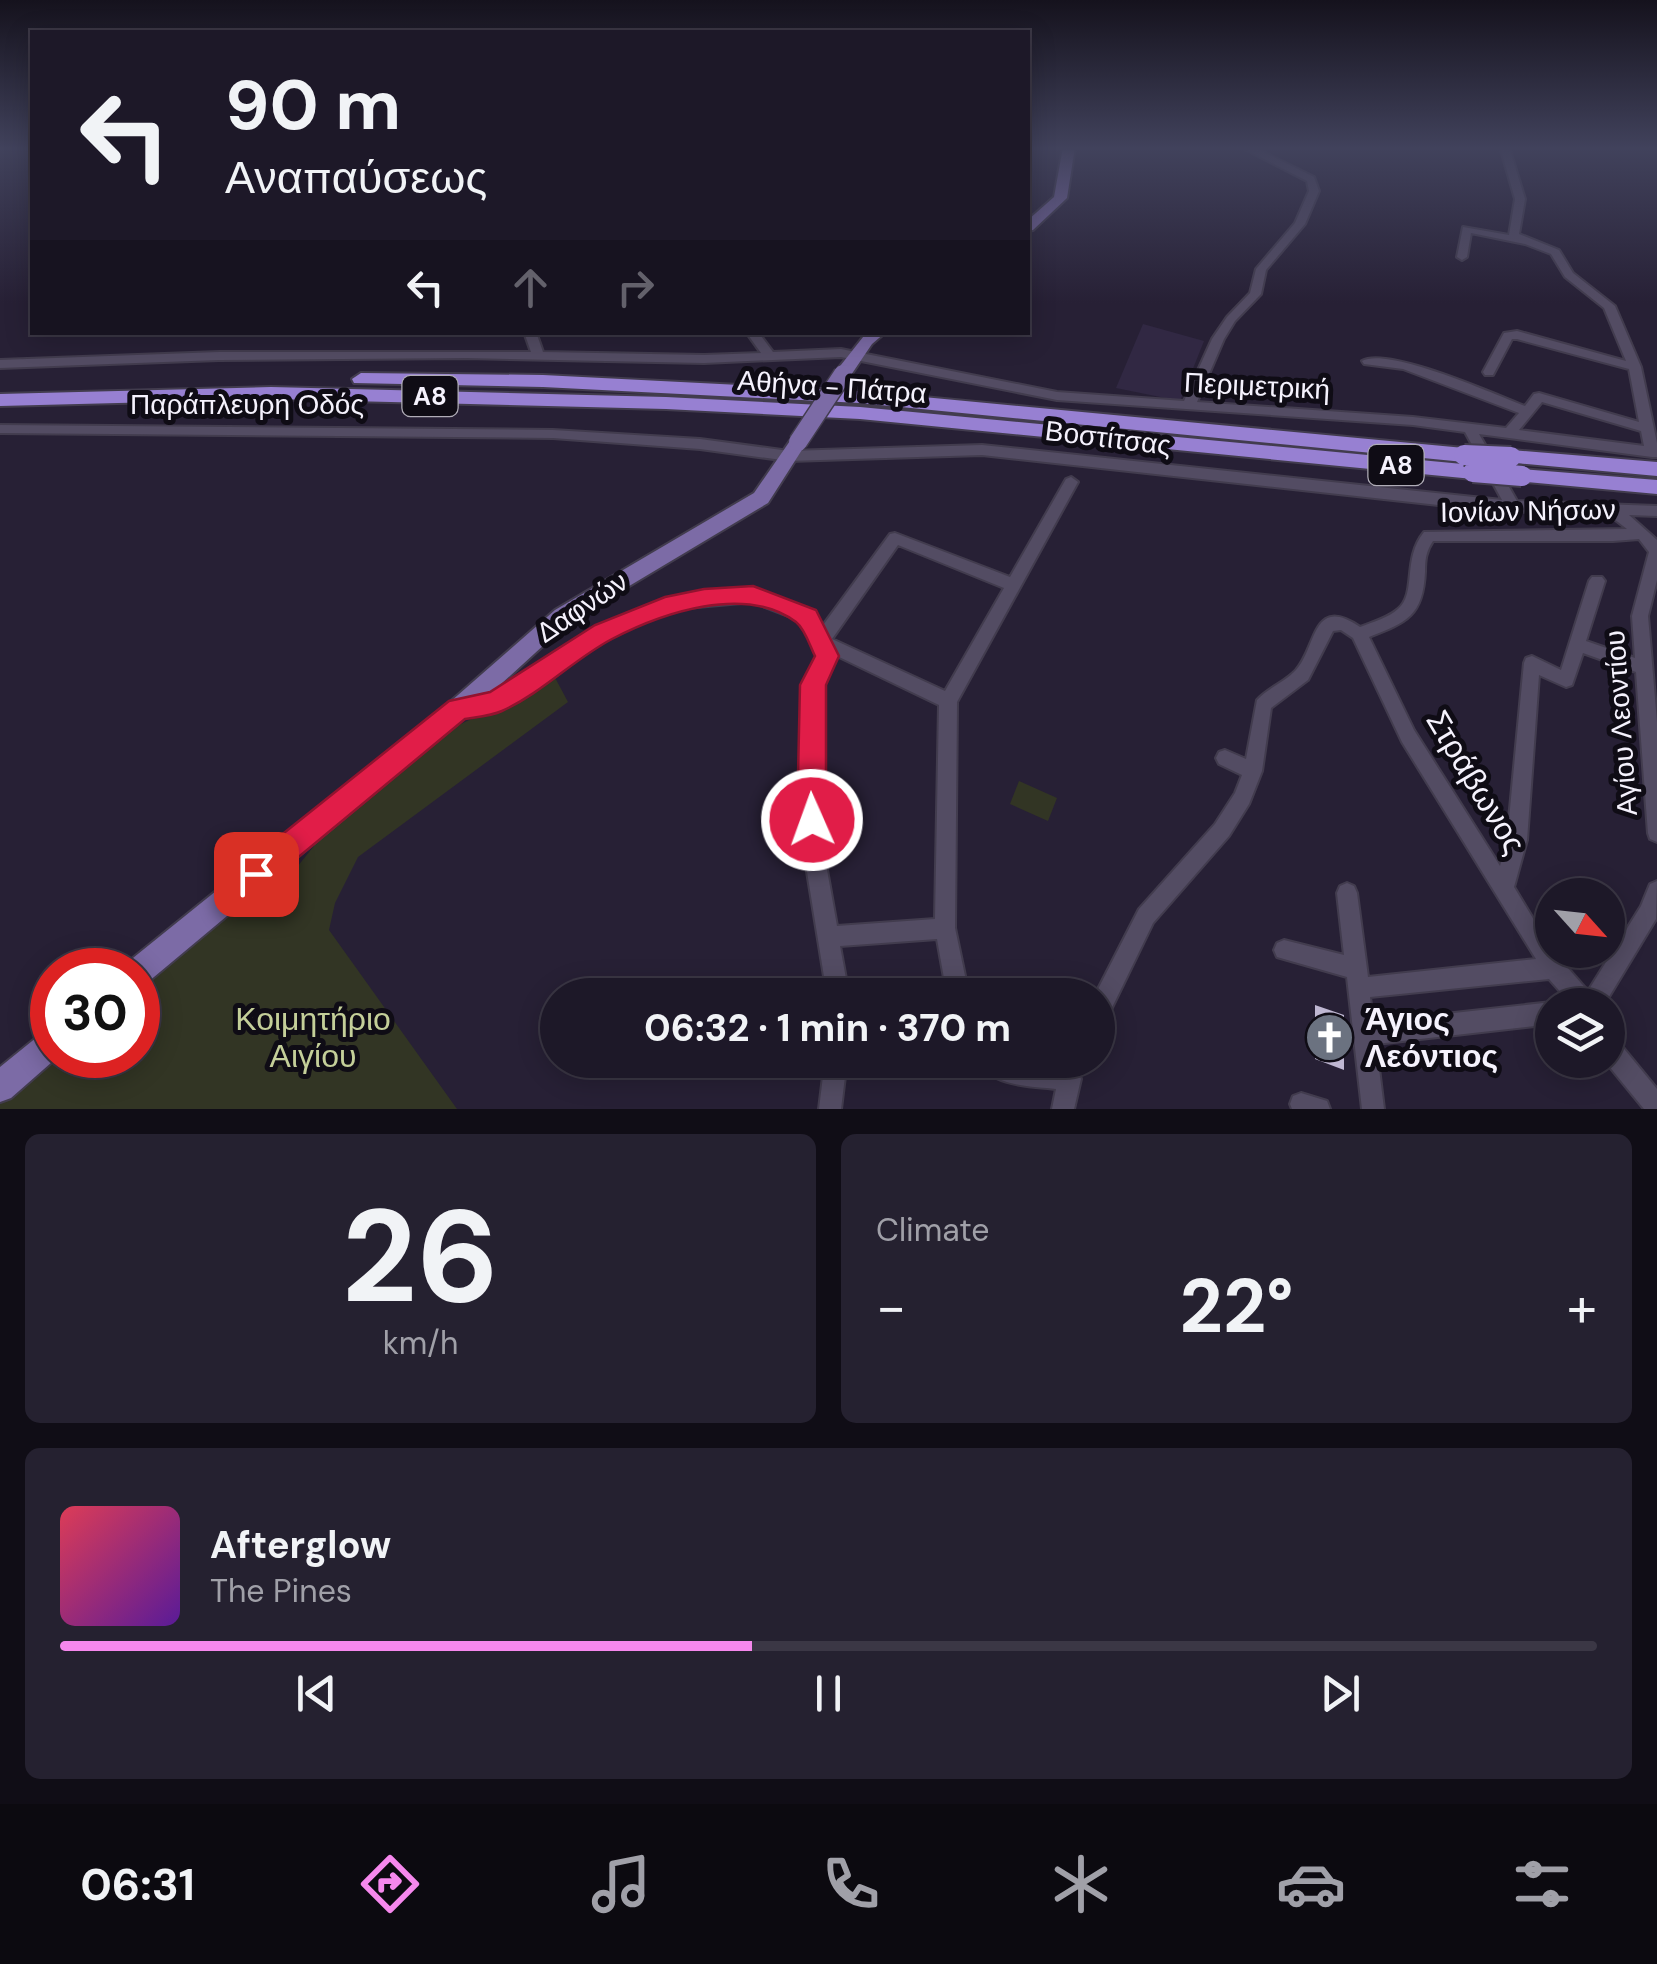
<!DOCTYPE html>
<html lang="en">
<head>
<meta charset="utf-8">
<style>
  :root { --surface:#1d1828; --page:#252130; --text:#f1f3f6; --muted:#a0a0a8; --line:#3b3745; --accent:#f688ed }
  body { margin:0; font-family:"DM Sans",sans-serif; background:var(--page); color:var(--text); height:100vh; display:flex; flex-direction:column; font-size:38px; white-space:nowrap }
  * { box-sizing:border-box; margin:0 }
  p { font-size:32px; color:var(--muted) }
  .icon { flex:none; width:55px; height:55px; fill:none; stroke:currentColor; stroke-width:2; stroke-linecap:round; stroke-linejoin:round }
  .map { position:relative; height:1109px; overflow:hidden }
  .details { display:flex; flex-direction:column; gap:25px; padding:25px; background:#100d16; flex:1 }
  .details>* { flex:none }
  .top-card { position:absolute; left:30px; top:30px; width:1000px; height:305px; border-radius:0px; box-shadow:0 5px 25px #0003,0 0 0 2px var(--line); background:#1d1828; color:var(--text); overflow:hidden }
  .needle { width:65px; rotate:117deg }
  .fabs { position:absolute; left:1535px; top:878px; display:grid; gap:20px }
  .fabs a { display:grid; place-items:center; width:90px; height:90px; border-radius:50%; background:var(--surface); box-shadow:0 5px 25px #0003,0 0 0 2px var(--line); font-size:50px }
  .speed { position:absolute; left:30px; top:948px; display:flex; gap:20px; font-size:50px; font-weight:700; text-align:center }
  .speed>* { display:grid; place-content:center; width:130px; height:130px; border-radius:50%; background:var(--surface); box-shadow:0 5px 25px #0003,0 0 0 2px var(--line); line-height:1 }
  .speed .limit { border:15px solid #d22; background:#fff; color:#111 }
  .pin { position:absolute; display:grid; place-items:center; width:85px; height:85px; color:#fff; margin:-42px; border-radius:20px; box-shadow:0 5px 15px #0006 }
  .me { position:absolute; width:110px; margin:-55px; rotate:358deg; stroke-linejoin:round; filter:drop-shadow(0 0 8px #0008) }
  .turn { display:flex; align-items:center; gap:35px; height:210px; padding:0 30px; font-size:45px }
  .turn .icon { width:130px; height:130px; stroke-width:2.5 }
  .turn b { display:block; font-size:70px; line-height:85px }
  .lanes { display:flex; align-items:center; height:95px; padding:0 30px; background:#0003; justify-content:center; gap:50px; direction:ltr }
  .lanes .off { opacity:.35 }
  .big { font-size:75px; font-weight:700; line-height:1.1 }
  .details .tile { flex:1; display:flex; flex-direction:column; justify-content:center; gap:15px; min-width:0; padding:0 35px; border-radius:15px; background:var(--page) }
  .details .dial { align-items:center; gap:0 }
  .dial b { font-size:130px; line-height:1 }
  .song { display:flex; align-items:center; gap:30px }
  .cover { width:120px; height:120px; border-radius:15px; background:linear-gradient(135deg,hsl(350 70% 55%),hsl(270 70% 35%)) }
  .played { height:10px; border-radius:5px; background:linear-gradient(90deg,var(--accent) 45%,var(--line) 45%) }
  .keys { display:flex; justify-content:space-around; direction:ltr }
  .heat { display:flex; justify-content:space-between; align-items:center; font-size:55px; direction:ltr }
  .details .tiles { flex:1; display:grid; gap:25px; grid-template-columns:1fr 1fr }
  .tile:last-child { grid-column:span 2 }
  .trip { position:absolute; left:540px; top:978px; width:575px; height:100px; border-radius:50px; background:var(--surface); box-shadow:0 5px 25px #0003,0 0 0 2px var(--line); font-weight:700; line-height:100px; text-align:center }
  .menu { display:flex; height:160px; justify-content:space-around; align-items:center; background:#0c0a10; color:var(--muted) }
  .menu .icon { width:70px; height:70px }
  .menu .current { color:var(--accent) }
  .menu b { font-size:45px; color:var(--text) }
  .map>svg:first-child { display:block }
  .built { fill:#312843 }
  .green { fill:#323524 }
  .building { fill:#bfb7d2 }
  .lines { fill:none; stroke-linecap:round; stroke-linejoin:round }
  .minor-casing { stroke:#423c4e; stroke-width:4 }
  .major-casing { stroke:#423c4e; stroke-width:4 }
  .highway-casing { stroke:#423c4e; stroke-width:4 }
  .minor { fill:#534c63; fill-rule:evenodd }
  .major { fill:#7c6ba6; fill-rule:evenodd }
  .highway { fill:#9780d2; fill-rule:evenodd }
  .major-bridge-casing { stroke:#423c4e; stroke-width:21; stroke-linecap:butt }
  .highway-bridge-casing { stroke:#423c4e; stroke-width:24; stroke-linecap:butt }
  .major-bridge { stroke:#7c6ba6; stroke-width:18 }
  .highway-bridge { stroke:#9780d2; stroke-width:20 }
  .route { fill:#e11d48; stroke:#92132f; stroke-width:2.5 }
  .labels { text-anchor:middle; dominant-baseline:central; stroke-width:10; stroke-linejoin:round; paint-order:stroke }
  .shield { fill:#0f0c15; stroke:#b0adb7; stroke-width:2.5 }
  .shield-label { font-size:25px; font-weight:bold; fill:#f5f2fd }
  .street-label { font-size:28px; fill:#f5f2fd; stroke:#0f0c15 }
  .near-street-label { font-size:32px; fill:#f5f2fd; stroke:#0f0c15 }
  .near-park-label { font-size:32px; fill:#c4cf99; stroke:#0f0c15 }
  .near-poi-label { font-size:32px; font-weight:bold; fill:#f5f2fd; stroke:#0f0c15; text-anchor:start }
</style>
</head>
<body>
<div class="map">
<svg width="1657" height="1109" viewBox="0 0 1657 1109">
  <rect width="100%" height="100%" fill="#272035"/>
  <!-- built -->
  <path class="built" d="M1143,324l61,17 -24,60 -64,-13z"/>
  <!-- green -->
  <path class="green" d="M552,672l16,30 -210,155 -23,46 -6,27 128,179h-457v-5l57,-49h81v-69l96,-82 26,-2 21,-15 53,-66 110,-89 57,-27z
    M1019,781l38,17 -9,23 -38,-17z"/>
  <!-- building -->
  <path class="building" d="M1315,1005l29,10v55l-29,-11z"/>
  <g class="lines">
    <defs>
      <path id="minor" d="M1241,147h12l61,30 5,14 -14,33 -39,46 -5,24 -26,27 -11,18 -27,63 216,15 93,11 13,-15 -116,-44 -39,-5 -2,-3c25,-15 132,33 163,45l9,-12 5,-1 100,29 -10,-53 -112,-30h-5l-19,36h-8l-2,-3 21,-39 13,-2 109,30 -22,-53 -39,-31 -14,-23 -26,-10 -54,-11 -4,24 -5,3 -5,-3 6,-30 46,8 6,-36 -15,-52h9l16,52 -6,35 40,16 14,23 42,33 26,61 16,76v14h-5l-173,-23 38,67 140,5v10l-28,-1 28,25v40l-9,36 9,106v120l-7,-3 -2,-6 -12,-161 -53,-19 -11,32 -6,2 -27,-12 -12,165 -13,47 38,63 36,41 53,-85 9,-22 7,-3 -1,38 -52,86h-32l-23,-26 -179,18 3,25 179,-20 7,3h-7v19l-176,20 8,65h-22l-15,-132 -70,-20 -3,-7 3,-7 7,-3 60,15 -7,-62 3,-7 7,-3 7,3 3,7 11,84 168,-18 -134,-217 -49,-104 -12,-8 -8,1 -25,49 -37,28 -9,63 -13,33 -20,32 -76,87 -47,97 -8,3v-28h-3l44,-86 76,-85 20,-31 7,-18 -23,-11 -3,-6 3,-6 6,-2 21,9 11,-59c11,-12 28,-18 39,-30 21,-23 16,-76 64,-43 13,-5 28,-9 38,-18 19,-16 4,-50 26,-77l203,-3 -18,-14 -125,-5 -502,-55 -193,6 -89,-12 -147,-11 -553,-5v-8l553,5 147,9 89,12 193,-6 520,55 -37,-68 -52,-7 -356,-25 -216,-43 -137,6 -238,-5 -247,2 -219,8v-8l219,-8h312l-7,-20h12l7,20 161,3 57,-2 -15,-21h12l15,20 68,-3 216,43 127,9 28,-62 15,-22 23,-24 6,-24 39,-46 14,-32 -2,-10zM1542,402l99,29 3,15 -125,-16zM1639,539l10,13 -17,64 3,42 -49,-17 19,-60 -3,-4h-10l-3,4 -28,89 -29,-14 -6,2 -2,5 -17,177 -7,26 -86,-136 -45,-93c38,-15 54,-21 56,-65 0,-12 1,-21 8,-31h180z
        M1071,477l7,5 -121,220 -2,226 14,67h-22l-10,-56 -97,7 9,49h-22l-23,-142 -4,-65 5,-103 14,-29 -18,-35 -49,-19 -77,7 -66,28 -108,70 -43,9 -6,-2 -3,-5 3,-5 39,-9 106,-68 76,-30 80,-7 60,23 8,15 69,-94 5,-1 115,44 56,-98zM898,545l106,43 -59,103 -113,-52zM835,655l104,50 -4,214 -98,7 -13,-73 -6,-65 3,-103z
        M1608,1036l8,3 41,50v20h-13l-40,-49h4z
        M825,1060h22l-6,49h-22z
        M979,1060h33l58,8 8,3 3,8 -7,30h-22l4,-20c-24,-3 -66,-2 -77,-29z
        M1301,1093l26,8 3,8h-38l-2,-5 3,-8z"/>
      <path id="major" d="M1063,147h12l-8,51 -34,32 -5,1v-11l26,-23z
        M867,332h19l-14,12 -23,34h-12v-8z
        M798,436l9,6 -39,61 -199,119 -103,94 -318,266 -10,4v-16h-13l3,-8 322,-260 105,-92 199,-117 38,-55z
        M52,1028v27h8l-49,43 -11,4v-35l42,-34z"/>
      <path id="highway" d="M361,373l182,2 317,16 604,57 10,7 -10,7 -604,-59 -317,-16 -189,-4 -2,-4z
        M271,387l395,10 194,10 613,58 10,7 -10,7 -613,-60 -194,-10 -395,-10 -271,7v-12z
        M1511,450l146,12v14l-153,-14 -3,-5z
        M1522,469l135,11v14l-142,-13 -3,-5z"/>
    </defs>
    <!-- minor casing -->
    <use href="#minor" class="minor-casing"/>
    <!-- major casing -->
    <use href="#major" class="major-casing"/>
    <!-- highway casing -->
    <use href="#highway" class="highway-casing"/>
    <!-- minor -->
    <use href="#minor" class="minor"/>
    <!-- major -->
    <use href="#major" class="major"/>
    <!-- highway -->
    <use href="#highway" class="highway"/>
    <defs>
      <path id="major-bridge" d="M798,442l45,-68"/>
      <path id="highway-bridge" d="M1464,455l47,2
        M1473,472l49,4"/>
    </defs>
    <!-- major-bridge casing -->
    <use href="#major-bridge" class="major-bridge-casing"/>
    <!-- highway-bridge casing -->
    <use href="#highway-bridge" class="highway-bridge-casing"/>
    <!-- major-bridge -->
    <use href="#major-bridge" class="major-bridge"/>
    <!-- highway-bridge -->
    <use href="#highway-bridge" class="highway-bridge"/>
  </g>
  <!-- sky -->
  <linearGradient id="sky" x2="0" y2="1"><stop stop-color="#15121d"/><stop offset="0.49" stop-color="#41425c"/><stop offset="1" stop-color="#41425c" stop-opacity="0"/></linearGradient>
  <rect width="1657" height="303" fill="url(#sky)"/>
  <!-- route -->
  <path class="route" d="M753,586l63,24 23,46 -13,29v135l-4,10 -10,4 -11,-4 -4,-10 3,-135 15,-29c-5,-10 -10,-27 -19,-34 -51,-38 -134,-9 -184,17 -38,20 -70,54 -110,72 -11,5 -25,6 -37,8l-199,165 -10,5 -11,-5 -4,-10 4,-10 204,-163 41,-9 105,-67 70,-28 39,-8z"/>
  <!-- icons -->
  <defs>
    <symbol id="church-disc" viewBox="-11 -11 22 22"><circle r="9.5" fill="#6b7280" stroke="#0f0c15"/><path d="M-1.2-6h2.4v3.5h3.3v2.4h-3.3V6h-2.4V-.1h-3.3v-2.4h3.3Z" fill="#fff"/></symbol>
  </defs>
  <g fill-rule="evenodd">
    <use href="#church-disc" x="1302" y="1010" width="55" height="55"/>
  </g>
  <g class="labels">
    <!-- shield labels -->
    <g class="shield">
      <rect x="402.5" y="376" width="55" height="40" rx="8"/>
      <rect x="1368.5" y="445" width="55" height="40" rx="8"/>
    </g>
    <g class="shield-label">
      <text x="430" y="396">Α8</text>
      <text x="1396" y="465">Α8</text>
    </g>
    <!-- street labels -->
    <g class="street-label">
      <text transform="translate(1257 386) rotate(3)">Περιμετρική</text>
      <text transform="translate(832 387) rotate(4)">Αθήνα - Πάτρα</text>
      <text x="247" y="404">Παράπλευρη Οδός</text>
      <text transform="translate(1108 438) rotate(7)">Βοστίτσας</text>
      <text transform="translate(1528 511) rotate(-1)">Ιονίων Νήσων</text>
      <text transform="translate(582 607) rotate(-34)">Δαφνών</text>
      <text transform="translate(1621 723) rotate(-94)">Αγίου Λεοντίου</text>
    </g>
    <!-- near-street labels -->
    <g class="near-street-label">
      <text transform="translate(1476 782) rotate(59)">Στράβωνος</text>
    </g>
    <!-- near-park labels -->
    <g class="near-park-label">
      <text x="313" y="1019">Κοιμητήριο<tspan x="313" dy="37">Αιγίου</tspan></text>
    </g>
    <!-- near-poi labels -->
    <g class="near-poi-label">
      <text x="1365" y="1019">Άγιος<tspan x="1365" dy="37">Λεόντιος</tspan></text>
    </g>
  </g>
</svg>
<div class="fabs">
<a><svg class="needle" viewBox="-14 -14 28 28"><path d="M0-13l5 13h-10z" fill="#e53935"/><path d="M0 13l5-13h-10z" fill="#a0a0a8"/></svg></a>
<a><svg class="icon" aria-label="layers" viewBox="0 0 24 24"><path d="M12 4l9 5-9 5-9-5zM3 14l9 5 9-5"/></svg></a>
</div>
<div class="speed"><div class="limit">30</div></div>
<div class="pin" style="left:256px;top:874px;background:#d93025"><svg class="icon" aria-label="arrive" viewBox="0 0 24 24"><path d="M6 21V4h12l-3 4 3 4H6"/></svg></div>
<svg class="me" style="left:812px;top:820px" viewBox="-20 -20 40 40"><circle r="17" fill="#e11d48" stroke="#fff" stroke-width="3"/><path d="M0-11L8 9 0 5-8 9z" fill="#fff"/></svg>
<div class="trip">06:32 · 1 min · 370 m</div>
<div class="top-card">
<div class="turn"><svg class="icon" aria-label="left" viewBox="0 0 24 24"><path d="M17 20v-9H6M10 6l-5 5 5 5"/></svg><div><b>90 m</b>Αναπαύσεως</div></div>
<div class="lanes"><svg class="icon" aria-label="left" viewBox="0 0 24 24"><path d="M17 20v-9H6M10 6l-5 5 5 5"/></svg><svg class="icon off" aria-label="ahead" viewBox="0 0 24 24"><path d="M12 20V5M6 11l6-6 6 6"/></svg><svg class="icon off" aria-label="right" viewBox="0 0 24 24"><path d="M7 20v-9h11M14 6l5 5-5 5"/></svg></div>
</div>
</div>
<section class="details">
<div class="tiles">
<div class="tile dial"><b>26</b><p>km/h</p></div>
<div class="tile"><p>Climate</p>
<div class="heat"><a>−</a><b class="big">22°</b><a>+</a></div>
</div>
<div class="tile">
<div class="song"><i class="cover"></i><div><b>Afterglow</b><p>The Pines</p></div></div>
<div class="played"></div>
<div class="keys"><svg class="icon" aria-label="previous" viewBox="0 0 24 24"><path d="M18 5L8 12l10 7zM5 5v14"/></svg><svg class="icon" aria-label="pause" viewBox="0 0 24 24"><path d="M8 5v14M16 5v14"/></svg><svg class="icon" aria-label="next" viewBox="0 0 24 24"><path d="M6 5l10 7-10 7zM19 5v14"/></svg></div>
</div>
</div>
</section>
<nav class="menu">
<b>06:31</b>
<svg class="icon current" aria-label="directions" viewBox="0 0 24 24"><path d="M12 3l9 9-9 9-9-9zM9 14v-3h6M13 9l2 2-2 2"/></svg>
<svg class="icon" aria-label="music" viewBox="0 0 24 24"><path d="M9 18V5l10-2v13"/><circle cx="6" cy="18" r="3"/><circle cx="16" cy="16" r="3"/></svg>
<svg class="icon" aria-label="phone" viewBox="0 0 24 24"><path d="M5 4h4l2 5-3 2q2 4 5 5l2-3 5 2v4C11 20 4 13 5 4z"/></svg>
<svg class="icon" aria-label="climate" viewBox="0 0 24 24"><path d="M12 3v18M4 7l16 10M4 17L20 7"/></svg>
<svg class="icon" aria-label="car" viewBox="0 0 24 24"><path d="M5 17H2v-5l4-1 3-4h7l3 4 3 1v5h-3M9 17h6M6 11h13"/><circle cx="7" cy="17" r="2"/><circle cx="17" cy="17" r="2"/></svg>
<svg class="icon" aria-label="filters" viewBox="0 0 24 24"><path d="M4 7h16M4 17h16"/><circle cx="9" cy="7" r="2"/><circle cx="15" cy="17" r="2"/></svg>
</nav>
</body>
</html>
